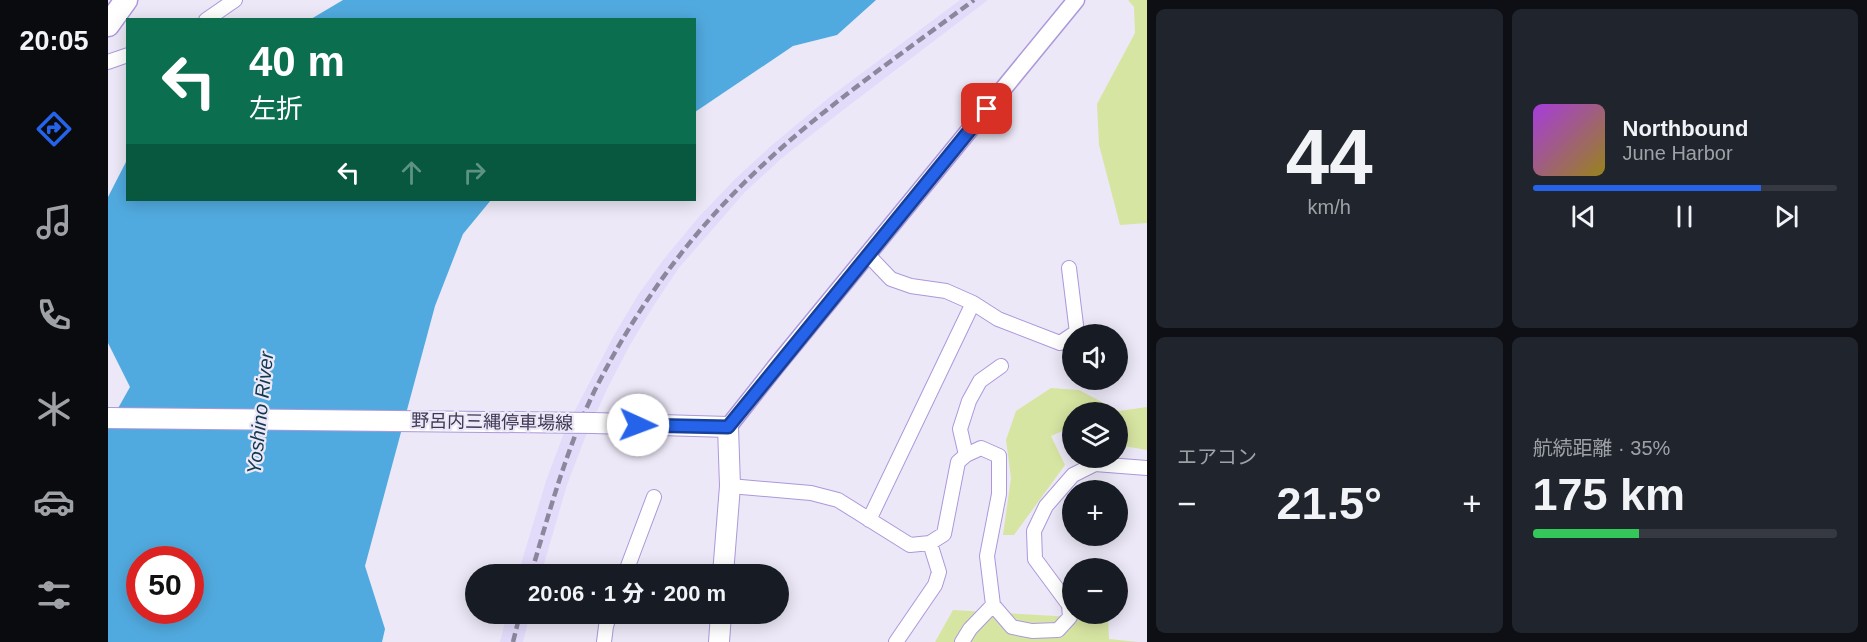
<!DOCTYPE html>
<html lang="ja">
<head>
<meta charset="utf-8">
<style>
  :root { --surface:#171b24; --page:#20242c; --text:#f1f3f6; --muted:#9ea1a6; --line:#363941; --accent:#2563eb }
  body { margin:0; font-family:Helvetica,"Noto Sans JP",sans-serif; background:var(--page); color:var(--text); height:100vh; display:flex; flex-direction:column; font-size:22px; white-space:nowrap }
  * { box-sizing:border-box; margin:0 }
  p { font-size:20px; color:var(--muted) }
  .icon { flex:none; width:33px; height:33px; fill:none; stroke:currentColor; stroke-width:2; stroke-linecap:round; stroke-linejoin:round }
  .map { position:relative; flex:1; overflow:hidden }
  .drawer { display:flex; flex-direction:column; gap:9px; padding:9px; background:#0d0f14; width:720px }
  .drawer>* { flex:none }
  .banner { position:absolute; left:18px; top:18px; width:570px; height:183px; border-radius:0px; box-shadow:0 3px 15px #0003; background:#0b6e4f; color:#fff; overflow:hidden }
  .controls { position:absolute; left:954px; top:324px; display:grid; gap:12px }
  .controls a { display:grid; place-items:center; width:66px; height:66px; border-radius:50%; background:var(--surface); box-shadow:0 3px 15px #0003; font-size:30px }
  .speed { position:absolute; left:18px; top:546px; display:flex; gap:12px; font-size:30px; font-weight:700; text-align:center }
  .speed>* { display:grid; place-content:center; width:78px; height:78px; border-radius:50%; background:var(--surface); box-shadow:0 3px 15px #0003; line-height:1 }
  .speed .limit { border:9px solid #d22; background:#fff; color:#111 }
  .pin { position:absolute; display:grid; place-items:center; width:51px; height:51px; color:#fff; margin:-26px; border-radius:12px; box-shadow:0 3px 9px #0006 }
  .me { position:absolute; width:66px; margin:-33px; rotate:92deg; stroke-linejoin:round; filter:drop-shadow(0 0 4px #0008) }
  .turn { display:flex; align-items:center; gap:21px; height:126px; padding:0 24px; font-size:27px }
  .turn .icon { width:78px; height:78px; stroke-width:2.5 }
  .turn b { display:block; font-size:42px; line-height:51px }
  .lanes { display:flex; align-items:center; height:57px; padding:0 24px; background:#0003; justify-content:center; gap:30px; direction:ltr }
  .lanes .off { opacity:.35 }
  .big { font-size:45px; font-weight:800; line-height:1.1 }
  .drawer .tile { flex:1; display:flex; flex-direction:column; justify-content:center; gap:9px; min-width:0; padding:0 21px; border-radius:9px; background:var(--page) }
  .drawer .dial { align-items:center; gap:0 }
  .dial b { font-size:78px; line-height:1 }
  .song { display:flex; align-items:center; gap:18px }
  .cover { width:72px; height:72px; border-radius:9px; background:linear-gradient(135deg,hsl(280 70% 55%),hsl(50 70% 35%)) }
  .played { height:6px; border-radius:3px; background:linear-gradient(90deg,var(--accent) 75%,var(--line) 75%) }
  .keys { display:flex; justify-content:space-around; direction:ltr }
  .heat { display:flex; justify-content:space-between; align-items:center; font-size:33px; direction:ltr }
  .charge { height:9px; border-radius:4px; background:linear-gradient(90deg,#34c759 35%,var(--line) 0) }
  .drawer .tiles { flex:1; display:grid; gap:9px; grid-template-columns:repeat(2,1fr) }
  .trip { position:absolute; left:357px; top:564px; width:324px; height:60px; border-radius:30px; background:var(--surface); box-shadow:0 3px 15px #0003; font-weight:800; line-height:60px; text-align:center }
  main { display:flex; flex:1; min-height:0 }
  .menu { display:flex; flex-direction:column; width:108px; justify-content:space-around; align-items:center; background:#090b0e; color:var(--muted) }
  .menu .icon { width:42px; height:42px }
  .menu .current { color:var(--accent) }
  .menu b { font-size:27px; color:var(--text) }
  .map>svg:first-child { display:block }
  .built { fill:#e3dbfa }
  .green { fill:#d7e5a2 }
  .water { fill:#51aadf; fill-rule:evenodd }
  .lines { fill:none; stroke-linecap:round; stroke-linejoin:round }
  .minor-casing { stroke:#ac98db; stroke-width:16 }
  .tertiary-casing { stroke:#ac98db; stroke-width:19 }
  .secondary-casing { stroke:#ac98db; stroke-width:22 }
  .trunk-casing { stroke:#ac98db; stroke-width:25 }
  .minor { stroke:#fff; stroke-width:14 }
  .tertiary { stroke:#fff; stroke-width:16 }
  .secondary { stroke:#fff; stroke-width:20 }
  .trunk { stroke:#fff; stroke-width:22 }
  .rail { stroke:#8d879d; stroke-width:4.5; stroke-dasharray:9 4.5; stroke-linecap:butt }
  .secondary-bridge-casing { stroke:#ac98db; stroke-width:22; stroke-linecap:butt }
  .secondary-bridge { stroke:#fff; stroke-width:20 }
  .route-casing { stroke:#184099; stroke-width:15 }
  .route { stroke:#2563eb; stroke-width:10 }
  .labels { text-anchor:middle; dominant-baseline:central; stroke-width:4.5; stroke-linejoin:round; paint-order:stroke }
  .street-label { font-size:18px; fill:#3f3753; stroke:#ece8f7 }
  .water-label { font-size:20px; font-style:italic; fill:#11384e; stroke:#ece8f7 }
</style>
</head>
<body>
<main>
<nav class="menu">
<b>20:05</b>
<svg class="icon current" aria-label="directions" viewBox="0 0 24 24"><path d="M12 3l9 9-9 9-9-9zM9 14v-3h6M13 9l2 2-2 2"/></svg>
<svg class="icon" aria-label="music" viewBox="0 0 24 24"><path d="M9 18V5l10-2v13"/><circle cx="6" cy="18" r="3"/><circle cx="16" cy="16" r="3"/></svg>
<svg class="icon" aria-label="phone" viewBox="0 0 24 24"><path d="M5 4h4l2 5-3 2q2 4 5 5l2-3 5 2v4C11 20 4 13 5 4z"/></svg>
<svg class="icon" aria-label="climate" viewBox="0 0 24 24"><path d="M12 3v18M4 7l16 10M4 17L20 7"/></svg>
<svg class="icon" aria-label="car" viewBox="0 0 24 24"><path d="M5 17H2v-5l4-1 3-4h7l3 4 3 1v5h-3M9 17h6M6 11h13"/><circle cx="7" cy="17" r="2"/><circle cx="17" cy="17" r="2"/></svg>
<svg class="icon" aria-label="filters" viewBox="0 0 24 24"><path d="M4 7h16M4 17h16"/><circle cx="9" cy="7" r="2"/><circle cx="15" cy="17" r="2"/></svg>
</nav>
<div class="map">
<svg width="1039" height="642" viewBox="0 0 1039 642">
  <rect width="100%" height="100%" fill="#ece8f7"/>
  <!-- built -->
  <path class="built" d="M852,0h28l-145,110 -61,48 -37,34 -67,77 -24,36 -24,40 -22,42 -22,48 -19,50 -26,89h-23l28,-93 19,-51 48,-93 25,-42 26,-36 33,-40 37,-39 38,-35 59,-49z
    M399,614h23l-7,28h-23z"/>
  <!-- green -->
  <path class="green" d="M1020,0h19v223l-27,2 -21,-80 -2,-41 38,-71 -1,-26z
    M943,388l28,2 40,21 28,-4v43l-29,-5v-33h-46v15l-21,9 14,29 -51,70h-11l8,-57 -5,-38 10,-29z
    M845,610l155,9 1,20 29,3h-203z"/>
  <!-- water -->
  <path class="water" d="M235,0h533l-39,35 -44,11 -98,66 -1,-92 -383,-1z
    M19,160l1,40h363l-28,34 -28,72 -70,260 20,63 -3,13h-274v-216l22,-39 -22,-44v-146zM32,560h50v50h-50z"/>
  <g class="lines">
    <defs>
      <path id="minor" d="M98,20l29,-20
        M0,62l20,-7
        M760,255l23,24 20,7 35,5 27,12 -104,217
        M961,268l8,65 -3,1
        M865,303l25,16 62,24 12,-8
        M858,455l-6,-26 9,-28 11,-20 21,-15
        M622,486l81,7 27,7 72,45 20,-2 14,-9 14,-72 8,-7 15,-7 18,8v38l-12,62 6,49 19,22 20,4 26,-1 12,-13 -1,-12 -34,-46 -1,-28 12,-25 27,-31 22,-11 52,4
        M517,574l29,-77
        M496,642l2,-16 4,-12
        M788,642l39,-57 4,-13 -9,-29
        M854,642l8,-13 23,-24"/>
      <path id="tertiary" d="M620,427l49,-62 299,-365"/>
      <path id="secondary" d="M485,423l135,4 2,59 -7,88
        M611,642l2,-28"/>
      <path id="trunk" d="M0,25l18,-25"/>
    </defs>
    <!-- minor casing -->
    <use href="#minor" class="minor-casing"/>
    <!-- tertiary casing -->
    <use href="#tertiary" class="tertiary-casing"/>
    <!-- secondary casing -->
    <use href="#secondary" class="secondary-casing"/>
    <!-- trunk casing -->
    <use href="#trunk" class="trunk-casing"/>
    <!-- minor -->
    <use href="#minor" class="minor"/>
    <!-- tertiary -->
    <use href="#tertiary" class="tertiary"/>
    <!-- secondary -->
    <use href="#secondary" class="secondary"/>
    <!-- trunk -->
    <use href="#trunk" class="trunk"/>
    <!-- rail -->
    <path class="rail" d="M423,574c19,-64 37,-132 68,-192 37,-72 84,-138 141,-195 70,-71 155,-128 234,-187
      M405,642l7,-28"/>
    <defs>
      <path id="secondary-bridge" d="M0,418l485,5"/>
    </defs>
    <!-- secondary-bridge casing -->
    <use href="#secondary-bridge" class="secondary-bridge-casing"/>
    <!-- secondary-bridge -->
    <use href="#secondary-bridge" class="secondary-bridge"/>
  </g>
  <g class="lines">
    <defs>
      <path id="route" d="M530,425l90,2 259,-318"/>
    </defs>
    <!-- route casing -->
    <use href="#route" class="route-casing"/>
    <!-- route -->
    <use href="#route" class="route"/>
  </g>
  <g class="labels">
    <!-- street labels -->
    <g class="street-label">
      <text transform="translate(384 422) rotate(1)">野呂内三縄停車場線</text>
    </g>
    <!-- water labels -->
    <g class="water-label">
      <text transform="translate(152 413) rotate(-84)">Yoshino River</text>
    </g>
  </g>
</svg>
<div class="controls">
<a><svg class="icon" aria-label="sound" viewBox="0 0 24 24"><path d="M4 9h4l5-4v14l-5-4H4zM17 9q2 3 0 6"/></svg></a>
<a><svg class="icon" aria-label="layers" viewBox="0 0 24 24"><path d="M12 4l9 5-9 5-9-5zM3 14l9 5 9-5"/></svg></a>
<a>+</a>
<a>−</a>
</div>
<div class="speed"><div class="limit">50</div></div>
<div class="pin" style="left:879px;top:109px;background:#d93025"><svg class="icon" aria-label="arrive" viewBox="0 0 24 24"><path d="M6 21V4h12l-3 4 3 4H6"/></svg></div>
<svg class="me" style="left:530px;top:425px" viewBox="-20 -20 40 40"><circle r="19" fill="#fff"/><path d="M0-13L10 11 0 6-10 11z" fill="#2563eb"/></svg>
<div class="trip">20:06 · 1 分 · 200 m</div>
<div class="banner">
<div class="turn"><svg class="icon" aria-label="left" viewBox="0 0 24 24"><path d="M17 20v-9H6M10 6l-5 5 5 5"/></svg><div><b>40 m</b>左折</div></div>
<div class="lanes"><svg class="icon" aria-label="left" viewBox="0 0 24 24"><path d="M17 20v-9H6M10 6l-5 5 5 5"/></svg><svg class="icon off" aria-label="ahead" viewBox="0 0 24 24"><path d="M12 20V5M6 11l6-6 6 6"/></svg><svg class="icon off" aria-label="right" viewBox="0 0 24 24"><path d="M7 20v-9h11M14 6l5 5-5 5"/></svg></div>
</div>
</div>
<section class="drawer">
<div class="tiles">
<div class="tile dial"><b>44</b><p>km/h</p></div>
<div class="tile">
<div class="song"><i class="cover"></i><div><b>Northbound</b><p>June Harbor</p></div></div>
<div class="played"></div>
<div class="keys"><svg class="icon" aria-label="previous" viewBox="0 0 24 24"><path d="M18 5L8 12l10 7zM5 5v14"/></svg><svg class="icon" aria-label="pause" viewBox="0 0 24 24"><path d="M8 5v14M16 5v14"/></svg><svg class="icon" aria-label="next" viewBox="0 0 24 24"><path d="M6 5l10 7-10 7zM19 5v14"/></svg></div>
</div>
<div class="tile"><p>エアコン</p>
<div class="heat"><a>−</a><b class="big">21.5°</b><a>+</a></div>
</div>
<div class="tile"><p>航続距離 · 35%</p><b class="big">175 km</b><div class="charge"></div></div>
</div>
</section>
</main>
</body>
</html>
